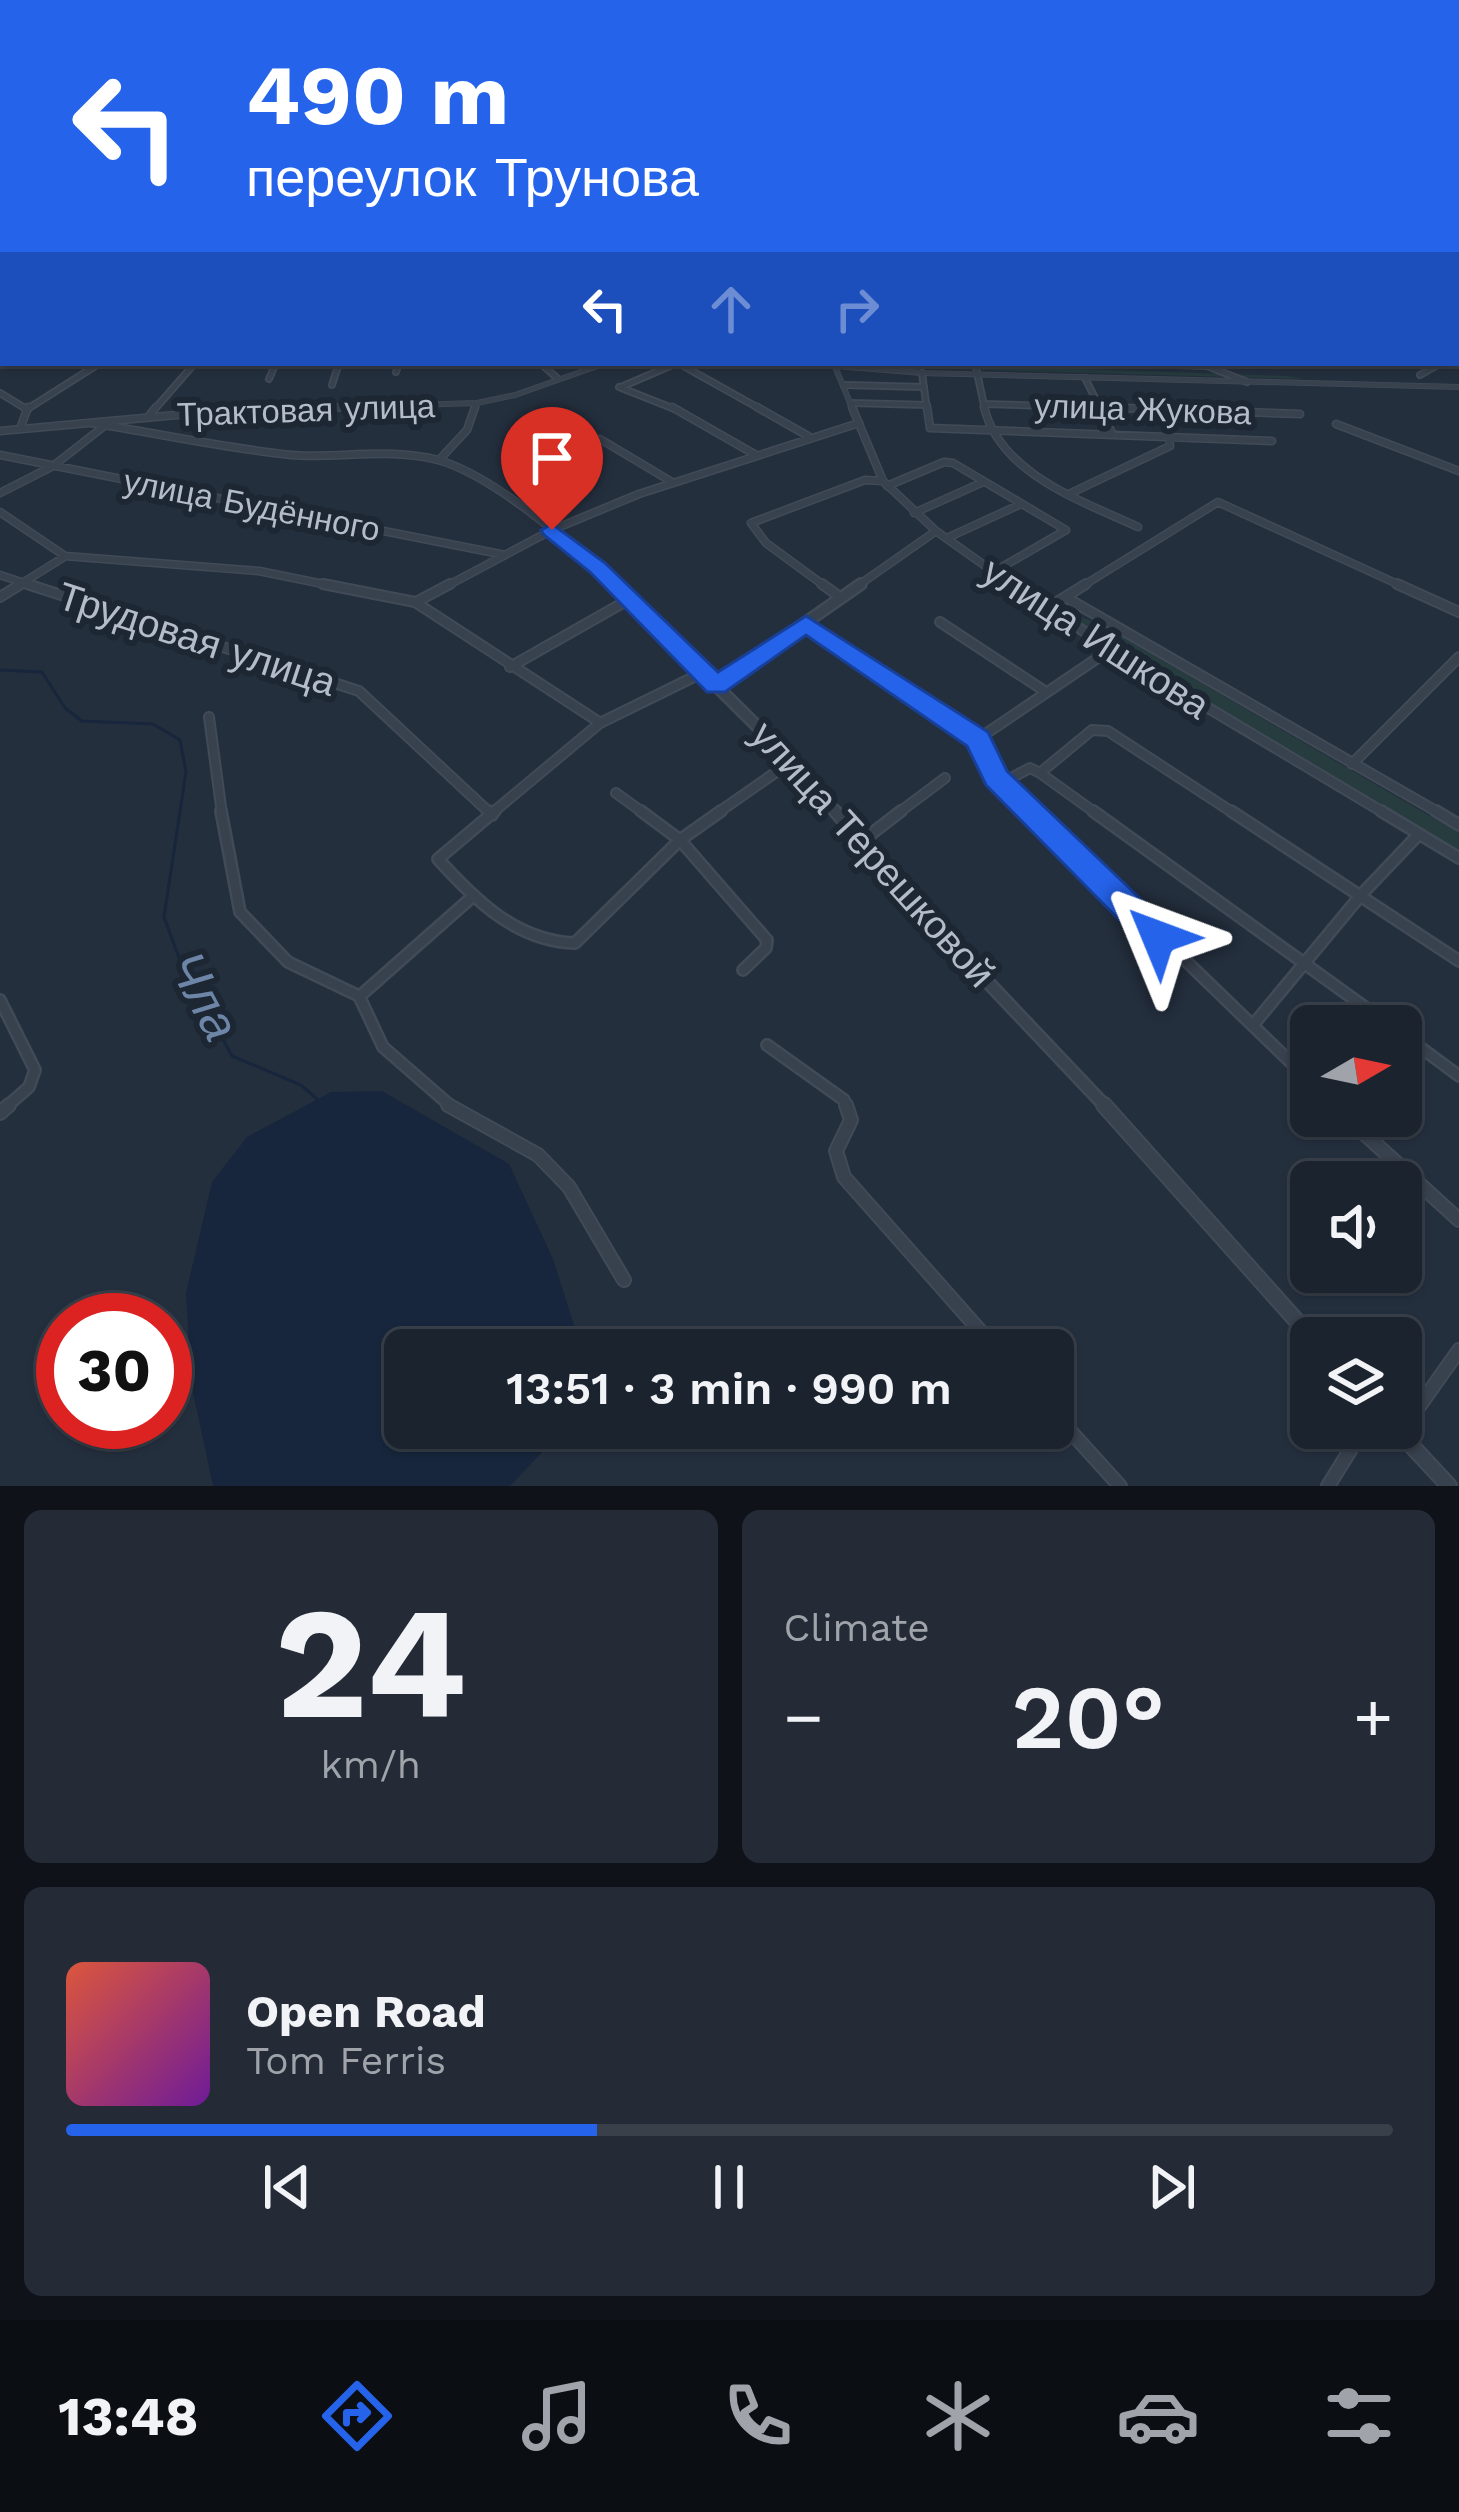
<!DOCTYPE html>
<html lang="en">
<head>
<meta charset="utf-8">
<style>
  :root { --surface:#1b232e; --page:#242b36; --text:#f1f3f6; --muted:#a0a4aa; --line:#39404a; --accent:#2563eb }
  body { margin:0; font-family:"Work Sans",sans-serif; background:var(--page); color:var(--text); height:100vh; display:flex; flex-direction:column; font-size:45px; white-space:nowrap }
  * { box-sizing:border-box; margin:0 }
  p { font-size:39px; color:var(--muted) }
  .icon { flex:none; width:66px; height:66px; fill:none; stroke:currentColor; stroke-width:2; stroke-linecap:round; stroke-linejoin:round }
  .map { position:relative; height:1486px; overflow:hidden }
  .panel { display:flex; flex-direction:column; gap:24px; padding:24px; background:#0f1319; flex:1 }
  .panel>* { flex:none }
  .top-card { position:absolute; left:0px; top:0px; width:1461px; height:366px; box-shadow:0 3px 9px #0004,0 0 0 3px var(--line); background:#2563eb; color:#fff; overflow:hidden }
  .needle { width:78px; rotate:81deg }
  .buttons { position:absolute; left:1290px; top:1005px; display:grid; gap:24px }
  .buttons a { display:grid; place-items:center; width:132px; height:132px; border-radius:18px; background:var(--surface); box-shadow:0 3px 9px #0004,0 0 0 3px var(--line); font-size:60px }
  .speed { position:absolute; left:36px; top:1293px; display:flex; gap:24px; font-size:60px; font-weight:700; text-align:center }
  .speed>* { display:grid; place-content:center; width:156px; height:156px; border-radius:50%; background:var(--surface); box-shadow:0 3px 9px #0004,0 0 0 3px var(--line); line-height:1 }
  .speed .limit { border:18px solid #d22; background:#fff; color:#111 }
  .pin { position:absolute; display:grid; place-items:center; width:102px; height:102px; color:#fff; margin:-123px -51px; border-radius:50% 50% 50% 0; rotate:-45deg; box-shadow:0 0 12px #0007 }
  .pin .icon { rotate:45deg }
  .me { position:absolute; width:132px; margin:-66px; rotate:314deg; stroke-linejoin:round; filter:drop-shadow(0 0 9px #0008) }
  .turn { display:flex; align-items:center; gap:42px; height:252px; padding:0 48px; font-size:54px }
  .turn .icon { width:156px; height:156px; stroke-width:2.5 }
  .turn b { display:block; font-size:84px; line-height:102px }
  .lanes { display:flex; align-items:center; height:114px; padding:0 48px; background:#0003; justify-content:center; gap:60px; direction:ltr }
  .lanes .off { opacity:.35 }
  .big { font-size:90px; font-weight:600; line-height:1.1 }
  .panel .tile { flex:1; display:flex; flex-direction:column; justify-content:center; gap:18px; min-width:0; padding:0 42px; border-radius:18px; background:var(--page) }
  .panel .dial { align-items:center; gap:0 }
  .dial b { font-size:156px; line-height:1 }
  .song { display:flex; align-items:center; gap:36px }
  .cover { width:144px; height:144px; border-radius:18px; background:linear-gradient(135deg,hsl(10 70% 55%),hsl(280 70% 35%)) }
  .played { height:12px; border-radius:6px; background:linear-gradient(90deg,var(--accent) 40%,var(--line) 40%) }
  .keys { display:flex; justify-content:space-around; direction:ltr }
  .heat { display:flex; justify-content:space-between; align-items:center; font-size:66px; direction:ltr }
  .panel .tiles { flex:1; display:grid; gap:24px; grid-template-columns:1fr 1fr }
  .tile:last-child { grid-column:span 2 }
  .trip { position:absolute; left:384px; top:1329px; width:690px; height:120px; border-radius:18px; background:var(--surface); box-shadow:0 3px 9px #0004,0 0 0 3px var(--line); font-weight:600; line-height:120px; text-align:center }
  .tabs { display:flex; height:192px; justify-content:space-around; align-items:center; background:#0b0e12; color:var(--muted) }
  .tabs .icon { width:84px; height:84px }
  .tabs .current { color:var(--accent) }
  .tabs b { font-size:54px; color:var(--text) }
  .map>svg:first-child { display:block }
  .green { fill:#263c3f }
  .water { fill:#17263c }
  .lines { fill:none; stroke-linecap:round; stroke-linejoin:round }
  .stream { stroke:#17263c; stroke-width:3 }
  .minor-far4-casing { stroke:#414a57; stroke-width:8 }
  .minor-far3-casing { stroke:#414a57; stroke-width:9 }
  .minor-far2-casing { stroke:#414a57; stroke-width:12 }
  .minor-far1-casing { stroke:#414a57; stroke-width:14 }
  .minor-casing { stroke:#414a57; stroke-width:16 }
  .tertiary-far4-casing { stroke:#414a57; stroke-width:6 }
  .tertiary-far3-casing { stroke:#414a57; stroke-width:9 }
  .tertiary-far2-casing { stroke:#414a57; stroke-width:14 }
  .tertiary-far1-casing { stroke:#414a57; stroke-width:15 }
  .tertiary-casing { stroke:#414a57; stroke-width:18 }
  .minor-far4 { stroke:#38414e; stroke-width:4.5 }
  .minor-far3 { stroke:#38414e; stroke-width:6 }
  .minor-far2 { stroke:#38414e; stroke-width:8 }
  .minor-far1 { stroke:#38414e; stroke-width:9 }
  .minor { stroke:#38414e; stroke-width:12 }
  .tertiary-far4 { stroke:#38414e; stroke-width:4.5 }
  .tertiary-far3 { stroke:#38414e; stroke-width:6 }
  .tertiary-far2 { stroke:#38414e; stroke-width:9 }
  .tertiary-far1 { stroke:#38414e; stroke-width:10 }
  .tertiary { stroke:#38414e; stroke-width:14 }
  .route { fill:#2563eb; stroke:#184099; stroke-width:3 }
  .labels { text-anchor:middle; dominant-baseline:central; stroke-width:12; stroke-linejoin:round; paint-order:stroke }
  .far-street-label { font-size:33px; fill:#b4bcc9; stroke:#1d2633 }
  .street-label { font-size:39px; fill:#b4bcc9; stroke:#1d2633 }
  .near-water-label { font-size:51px; font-style:italic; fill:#6d86a8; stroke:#1d2633 }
</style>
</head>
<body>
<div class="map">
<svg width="1459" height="1486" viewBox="0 0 1459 1486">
  <rect width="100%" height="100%" fill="#242f3e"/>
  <!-- green -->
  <path class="green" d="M905,363l381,13 18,3 -391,-11z
    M1061,610l39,14 359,209v21l-402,-239z"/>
  <!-- water -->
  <path class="water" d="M382,1091l127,73 44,95 29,91h-177v78h160l-55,58h-297l-22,-103 -5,-90 26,-111 35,-45 84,-45z"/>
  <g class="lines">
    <!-- stream -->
    <path class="stream" d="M0,670l42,2 23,36 17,13 71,3 27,16 6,32 -22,145 14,38 54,101 69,29 16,14"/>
    <defs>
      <path id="minor-far4" d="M540,363l17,15
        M678,363l84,47
        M975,363l10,47
        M1114,363l93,3 40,16
        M396,372l3,-9
        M922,373l5,37
        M1420,375l21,-12
        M1085,378l16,32
        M269,379l7,-16
        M332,385l7,-22
        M844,385l80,2
        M619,387l58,23
        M621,387l56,-24
        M0,393l28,17
        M851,403l76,2
        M985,404l202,6
        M29,408l71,-45
        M154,410l41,-47"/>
      <path id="minor-far3" d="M672,407l84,48
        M757,407l51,29
        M927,407l3,21 342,13
        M984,407c16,67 98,94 154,120
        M1093,407l207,7
        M1099,407l14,28
        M148,417l8,-10
        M1336,424l123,47
        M20,429l8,-22
        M600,439l72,43
        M0,455l505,100
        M887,486l57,-24 9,1 113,67 -76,44
        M0,493l53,-27 50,-39
        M1071,493l99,-47 -1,-8
        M0,512l65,44 194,15 79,16
        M914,513l67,-30
        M936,531l79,56
        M947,538l74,-34
        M0,575l36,12
        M16,587l48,-30
        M445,587l107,-57 87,-36 220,-71
        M826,587l-60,-44 -15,-20 114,-43 18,1
        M1081,587l137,-85 186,85"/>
      <path id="minor-far2" d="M27,584l332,107 132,123
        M323,584l92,18 184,120
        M822,584l18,13
        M1011,584l117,76 258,154
        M1397,584l62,28
        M0,597l21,-13
        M1065,597l376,217
        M416,602l34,-18
        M1044,610l42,-26
        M940,622l103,68
        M806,624l172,115 18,39 38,36
        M510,667l118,-67
        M209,717l13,97
        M978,739l130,-88
        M1352,764l107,-107
        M1040,773l57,41
        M998,778h13l19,-10 10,5 52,-43 16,1 127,83
        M616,793l29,21
        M491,814l109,-91 102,-50
        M716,814l76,-53
        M897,814l48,-36"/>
      <path id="minor-far1" d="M221,811l19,101 48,50 71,34 24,51 70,61
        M488,811l4,4
        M495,811l-57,48c37,41 78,82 137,84l105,-103 41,-29
        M641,811l39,29 87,100 -1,8 -23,22
        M1031,811l280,271
        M1093,811l298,215
        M1231,811l228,150
        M1381,811l78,47
        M1436,811l23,14
        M862,841l39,-30
        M360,996l111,-98
        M0,1000l35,70 -6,17 -24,21
        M1253,1025l108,-130 58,-61
        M1401,1033l58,43
        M767,1045l77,55 3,8"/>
      <path id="minor" d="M448,1105l90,50 31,32 55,93
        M846,1105l5,15 -15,31 8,26 153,173
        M0,1113l9,-8
        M1345,1116l114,104
        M1053,1412l67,74
        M1401,1432l58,-82
        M1328,1486l36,-58"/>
      <path id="tertiary-far4" d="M799,363l123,10 537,14
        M836,369l17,41
        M257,410l220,-7 38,-8 91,-32
        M474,410l3,-7"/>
      <path id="tertiary-far3" d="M852,407l31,74 53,50 -80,56
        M91,423c66,10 133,25 200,32 48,4 99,-8 147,5 55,15 138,87 179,127
        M0,431l210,-19 136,-5
        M439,460l28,-30 8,-23"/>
      <path id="tertiary-far2" d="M614,584l178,177 45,53
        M716,685l145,-101"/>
      <path id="tertiary-far1" d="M835,811l76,90 196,207"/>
      <path id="tertiary" d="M1104,1105l208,233
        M1395,1428l54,58"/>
    </defs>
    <!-- minor-far4 casing -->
    <use href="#minor-far4" class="minor-far4-casing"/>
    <!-- minor-far3 casing -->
    <use href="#minor-far3" class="minor-far3-casing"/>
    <!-- minor-far2 casing -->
    <use href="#minor-far2" class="minor-far2-casing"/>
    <!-- minor-far1 casing -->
    <use href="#minor-far1" class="minor-far1-casing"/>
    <!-- minor casing -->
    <use href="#minor" class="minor-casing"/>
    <!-- tertiary-far4 casing -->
    <use href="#tertiary-far4" class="tertiary-far4-casing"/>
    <!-- tertiary-far3 casing -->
    <use href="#tertiary-far3" class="tertiary-far3-casing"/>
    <!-- tertiary-far2 casing -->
    <use href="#tertiary-far2" class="tertiary-far2-casing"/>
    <!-- tertiary-far1 casing -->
    <use href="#tertiary-far1" class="tertiary-far1-casing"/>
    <!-- tertiary casing -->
    <use href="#tertiary" class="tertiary-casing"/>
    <!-- minor-far4 -->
    <use href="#minor-far4" class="minor-far4"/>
    <!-- minor-far3 -->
    <use href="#minor-far3" class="minor-far3"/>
    <!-- minor-far2 -->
    <use href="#minor-far2" class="minor-far2"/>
    <!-- minor-far1 -->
    <use href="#minor-far1" class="minor-far1"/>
    <!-- minor -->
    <use href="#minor" class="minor"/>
    <!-- tertiary-far4 -->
    <use href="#tertiary-far4" class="tertiary-far4"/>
    <!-- tertiary-far3 -->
    <use href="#tertiary-far3" class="tertiary-far3"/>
    <!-- tertiary-far2 -->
    <use href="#tertiary-far2" class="tertiary-far2"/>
    <!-- tertiary-far1 -->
    <use href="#tertiary-far1" class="tertiary-far1"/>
    <!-- tertiary -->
    <use href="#tertiary" class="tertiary"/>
  </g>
  <!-- sky -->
  <linearGradient id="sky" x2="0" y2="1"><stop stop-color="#141a22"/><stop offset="0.44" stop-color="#3f4d63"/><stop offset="1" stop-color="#3f4d63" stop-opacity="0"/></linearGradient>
  <rect width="1459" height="374" fill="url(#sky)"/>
  <!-- route -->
  <path class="route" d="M552,524l53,39 113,109 88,-56 182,116 19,39 163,156 4,10 -4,10 -12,4 -12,-4 -160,-162 -19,-39 -161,-111 -81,57h-18l-117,-120 -46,-37 -3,-5z"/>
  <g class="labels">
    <!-- far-street labels -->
    <g class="far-street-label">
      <text transform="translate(1143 409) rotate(2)">улица Жукова</text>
      <text transform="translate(306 410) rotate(-2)">Трактовая улица</text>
      <text transform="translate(252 505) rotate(11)">улица Будённого</text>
    </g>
    <!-- street labels -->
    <g class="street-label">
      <text transform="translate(1096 638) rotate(33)">улица Ишкова</text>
      <text transform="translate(197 639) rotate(18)">Трудовая улица</text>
      <text transform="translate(873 854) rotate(48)">улица Терешковой</text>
    </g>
    <!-- near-water labels -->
    <g class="near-water-label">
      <text transform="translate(204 996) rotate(62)">Чла</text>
    </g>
  </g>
</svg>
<div class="buttons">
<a><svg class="needle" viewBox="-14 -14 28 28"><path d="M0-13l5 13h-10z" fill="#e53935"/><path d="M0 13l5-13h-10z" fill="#a0a4aa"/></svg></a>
<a><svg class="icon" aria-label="sound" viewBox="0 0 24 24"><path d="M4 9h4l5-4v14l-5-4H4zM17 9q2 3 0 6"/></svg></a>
<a><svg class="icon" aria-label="layers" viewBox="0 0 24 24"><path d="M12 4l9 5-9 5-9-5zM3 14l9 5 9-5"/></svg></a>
</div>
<div class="speed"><div class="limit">30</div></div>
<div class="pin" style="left:552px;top:530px;background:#d93025"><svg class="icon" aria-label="arrive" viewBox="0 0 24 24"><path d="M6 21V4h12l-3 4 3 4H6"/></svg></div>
<svg class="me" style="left:1158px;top:937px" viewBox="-20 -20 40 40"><path d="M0-17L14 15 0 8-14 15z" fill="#2563eb" stroke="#fff" stroke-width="4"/></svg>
<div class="trip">13:51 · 3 min · 990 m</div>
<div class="top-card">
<div class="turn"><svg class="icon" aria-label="left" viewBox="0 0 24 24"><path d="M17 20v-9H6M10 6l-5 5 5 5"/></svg><div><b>490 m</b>переулок Трунова</div></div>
<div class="lanes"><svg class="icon" aria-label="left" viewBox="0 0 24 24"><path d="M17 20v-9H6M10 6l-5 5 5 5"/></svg><svg class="icon off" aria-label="ahead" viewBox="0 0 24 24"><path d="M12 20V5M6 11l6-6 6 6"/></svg><svg class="icon off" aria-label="right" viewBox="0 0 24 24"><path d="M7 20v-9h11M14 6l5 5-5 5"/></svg></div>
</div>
</div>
<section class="panel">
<div class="tiles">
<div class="tile dial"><b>24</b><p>km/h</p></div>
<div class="tile"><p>Climate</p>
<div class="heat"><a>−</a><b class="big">20°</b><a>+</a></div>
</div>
<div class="tile">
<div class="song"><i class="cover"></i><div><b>Open Road</b><p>Tom Ferris</p></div></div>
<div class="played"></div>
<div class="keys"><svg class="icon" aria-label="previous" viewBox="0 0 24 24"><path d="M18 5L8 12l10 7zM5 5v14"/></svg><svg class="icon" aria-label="pause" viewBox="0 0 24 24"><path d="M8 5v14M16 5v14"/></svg><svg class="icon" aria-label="next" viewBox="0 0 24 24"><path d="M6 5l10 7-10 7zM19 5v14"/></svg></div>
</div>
</div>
</section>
<nav class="tabs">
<b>13:48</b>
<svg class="icon current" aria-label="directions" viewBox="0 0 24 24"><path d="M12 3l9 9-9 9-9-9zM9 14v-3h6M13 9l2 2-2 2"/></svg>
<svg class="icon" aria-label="music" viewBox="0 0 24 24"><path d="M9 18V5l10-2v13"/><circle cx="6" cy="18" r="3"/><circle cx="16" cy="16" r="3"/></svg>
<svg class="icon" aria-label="phone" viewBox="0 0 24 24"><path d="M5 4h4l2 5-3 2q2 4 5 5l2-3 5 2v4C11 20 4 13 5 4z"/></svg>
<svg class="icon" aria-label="climate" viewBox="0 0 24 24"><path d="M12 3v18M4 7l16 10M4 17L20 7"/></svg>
<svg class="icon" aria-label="car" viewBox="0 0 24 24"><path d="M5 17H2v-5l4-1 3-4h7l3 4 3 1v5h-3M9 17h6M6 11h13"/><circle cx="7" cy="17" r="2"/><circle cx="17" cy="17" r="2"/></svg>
<svg class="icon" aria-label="filters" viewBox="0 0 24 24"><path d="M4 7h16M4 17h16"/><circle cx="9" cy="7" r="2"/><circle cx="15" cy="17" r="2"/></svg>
</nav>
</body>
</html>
